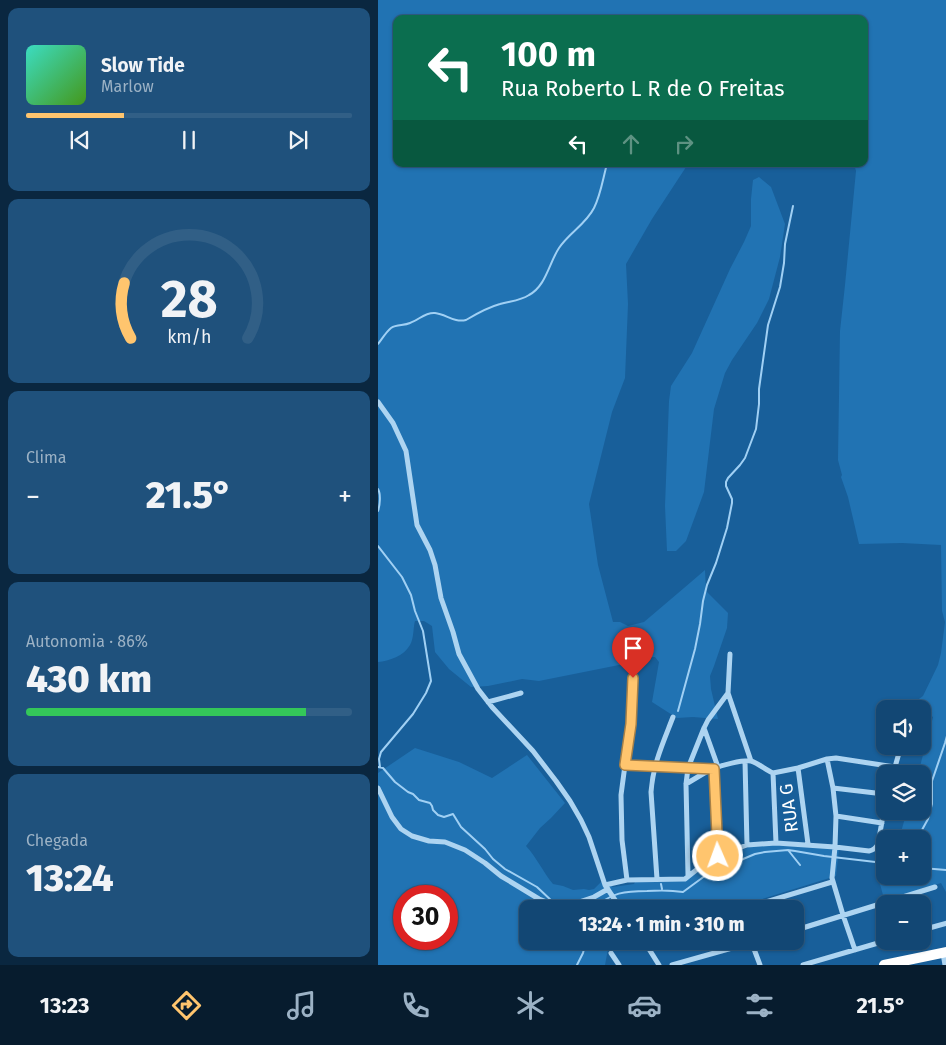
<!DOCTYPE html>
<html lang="pt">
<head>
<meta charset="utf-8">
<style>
  :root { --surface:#124774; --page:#1f517c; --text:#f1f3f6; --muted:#9cb2c5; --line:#315f86; --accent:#ffc56e }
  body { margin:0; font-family:"Fira Sans",sans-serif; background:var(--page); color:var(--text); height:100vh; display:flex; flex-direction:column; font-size:19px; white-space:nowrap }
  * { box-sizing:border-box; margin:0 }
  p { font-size:16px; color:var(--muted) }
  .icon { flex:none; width:28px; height:28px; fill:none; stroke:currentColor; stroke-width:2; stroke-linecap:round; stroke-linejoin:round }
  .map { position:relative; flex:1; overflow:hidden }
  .side { display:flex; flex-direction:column; gap:8px; padding:8px; background:#0a2740; width:378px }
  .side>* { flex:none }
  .guide { position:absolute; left:15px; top:15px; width:475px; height:152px; border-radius:10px; box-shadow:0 1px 4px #0004,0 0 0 1px var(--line); background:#0b6e4f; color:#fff; overflow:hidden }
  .buttons { position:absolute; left:498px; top:700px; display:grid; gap:10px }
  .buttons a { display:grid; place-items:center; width:55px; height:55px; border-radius:10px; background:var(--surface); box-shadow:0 1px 4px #0004,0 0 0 1px var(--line); font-size:25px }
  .speed { position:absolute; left:15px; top:885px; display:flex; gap:10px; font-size:25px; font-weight:700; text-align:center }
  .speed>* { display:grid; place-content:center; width:65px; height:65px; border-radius:50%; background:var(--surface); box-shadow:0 1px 4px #0004,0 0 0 1px var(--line); line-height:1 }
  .speed .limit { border:8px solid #d22; background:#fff; color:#111 }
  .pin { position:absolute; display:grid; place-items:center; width:42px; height:42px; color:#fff; margin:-51px -21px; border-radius:50% 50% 50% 0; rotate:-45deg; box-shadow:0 0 5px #0007 }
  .pin .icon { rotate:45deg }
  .me { position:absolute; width:55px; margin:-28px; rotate:358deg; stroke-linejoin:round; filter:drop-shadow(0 0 4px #0008) }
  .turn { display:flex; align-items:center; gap:18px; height:105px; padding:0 25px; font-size:22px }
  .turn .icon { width:65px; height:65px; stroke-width:2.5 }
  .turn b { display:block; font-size:35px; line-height:42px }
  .lanes { display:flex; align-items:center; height:48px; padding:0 25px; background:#0003; justify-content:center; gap:25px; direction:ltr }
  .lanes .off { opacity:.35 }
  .big { font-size:38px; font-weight:800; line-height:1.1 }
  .side .widget { flex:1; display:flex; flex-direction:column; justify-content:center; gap:8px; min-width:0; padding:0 18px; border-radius:10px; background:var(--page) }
  .side .dial { align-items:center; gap:0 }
  .dial svg { height:130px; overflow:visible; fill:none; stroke:var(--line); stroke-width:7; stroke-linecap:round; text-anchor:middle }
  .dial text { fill:var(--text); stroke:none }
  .song { display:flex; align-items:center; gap:15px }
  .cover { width:60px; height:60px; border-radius:8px; background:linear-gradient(135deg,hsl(170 70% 55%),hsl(100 70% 35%)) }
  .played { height:5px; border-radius:2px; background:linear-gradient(90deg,var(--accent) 30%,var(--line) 30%) }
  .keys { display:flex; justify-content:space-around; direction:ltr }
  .heat { display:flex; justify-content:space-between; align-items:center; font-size:28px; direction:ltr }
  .charge { height:8px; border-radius:4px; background:linear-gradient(90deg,#34c759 86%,var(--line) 0) }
  .trip { position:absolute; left:141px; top:900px; width:285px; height:50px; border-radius:10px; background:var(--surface); box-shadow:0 1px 4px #0004,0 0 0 1px var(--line); font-weight:800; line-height:50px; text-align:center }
  .tab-bar { display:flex; height:80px; justify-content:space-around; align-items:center; background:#071c2e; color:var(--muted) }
  .tab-bar .icon { width:35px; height:35px }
  .tab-bar .on { color:var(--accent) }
  .tab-bar b { font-size:22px; color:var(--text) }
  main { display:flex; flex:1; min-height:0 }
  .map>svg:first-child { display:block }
  .green { fill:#2173b3; fill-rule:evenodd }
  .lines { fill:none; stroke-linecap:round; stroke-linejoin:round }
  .stream { stroke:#a0d0f4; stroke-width:2 }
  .street { stroke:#add4f1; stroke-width:5 }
  .highway { stroke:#fff; stroke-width:10 }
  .route-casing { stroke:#a68048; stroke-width:12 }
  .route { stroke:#ffc56e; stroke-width:9 }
  .labels { text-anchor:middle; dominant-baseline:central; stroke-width:5; stroke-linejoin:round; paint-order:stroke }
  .street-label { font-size:18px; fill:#fff; stroke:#185f9a }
</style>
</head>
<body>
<main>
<section class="side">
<div class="widget">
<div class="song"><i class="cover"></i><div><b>Slow Tide</b><p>Marlow</p></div></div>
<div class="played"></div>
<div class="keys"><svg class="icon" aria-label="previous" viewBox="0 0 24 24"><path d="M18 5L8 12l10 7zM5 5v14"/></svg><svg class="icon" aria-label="pause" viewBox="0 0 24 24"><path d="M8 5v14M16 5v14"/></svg><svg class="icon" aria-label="next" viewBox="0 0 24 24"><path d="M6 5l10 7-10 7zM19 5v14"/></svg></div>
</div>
<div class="widget dial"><svg viewBox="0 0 100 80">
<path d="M14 69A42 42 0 1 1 86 69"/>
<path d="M14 69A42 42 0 0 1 10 35" stroke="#ffc56e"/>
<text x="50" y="56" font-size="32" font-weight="700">28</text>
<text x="50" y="72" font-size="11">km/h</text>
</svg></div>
<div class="widget"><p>Clima</p>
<div class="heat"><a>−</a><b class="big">21.5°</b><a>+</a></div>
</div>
<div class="widget"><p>Autonomia · 86%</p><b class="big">430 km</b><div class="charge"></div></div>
<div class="widget"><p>Chegada</p><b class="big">13:24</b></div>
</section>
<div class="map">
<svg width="569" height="965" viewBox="0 0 569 965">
  <rect width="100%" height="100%" fill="#185f9a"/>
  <!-- green -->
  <path class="green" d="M0,0h568v892l-5,-9 -40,13 -18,-1 -3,-11 4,-9 38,1v-37h-23l8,-28h15v-37h-4l15,-57 -6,-4h-5v-4h-17l-1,-2 8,-3 11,-8 15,-31 3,-12 4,-31 -3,-11 -1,-66 -39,-2 -43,1 -11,-47 -7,-20 1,-2 -4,-15 2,-129 5,-46 11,-114 -2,-7h10v-145h-467v145h291l-36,55 -26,45 2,40 -3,74 -13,34 -23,92 9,61 15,57h7l8,4 16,-4 40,-34 21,-18 1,21 22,22 -1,15 -13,38 -4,10 1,13 7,30 -25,-2 -16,1 -25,-16 7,-40 -4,-5h-30l-1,7 -85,17 -17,-2 -34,7 -17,1 -22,-18 -14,-17 -3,-26 -8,-5h-9c-2,7 -1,17 -5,24 -6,11 -21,16 -32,17z
    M381,177l12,10 14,37 -5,33 -11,42 -12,24 -25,37 -7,13 -11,36 -10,83 -18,49 -10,10h-9l-2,-45 4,-105 2,-15 21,-33 38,-84 14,-27 7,-16v-27l2,-19z
    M37,748l44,14 33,16 35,-23 38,48 -14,15 -11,10 -14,18c11,12 17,26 27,38l10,2 10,4 11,-1 5,1 5,-1 7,-7 3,-2 9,7 21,-3 1,-2 51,-2 25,-19 15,-6 27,-9 17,-2 69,5 -3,27 -106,33h-202v32h87l-7,8 -3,16h-227v-192zM26,896h43v43h-43z"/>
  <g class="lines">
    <!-- stream -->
    <path class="stream" d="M0,344c4,-5 8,-12 13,-16 6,-4 13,-2 19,-5 9,-3 15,-11 25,-10 11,1 19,10 31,7 10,-6 23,-13 34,-16 10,-3 20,-3 29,-9 17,-9 20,-32 30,-47 10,-15 27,-24 35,-40 7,-14 9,-30 13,-44
      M0,489c3,5 2,16 0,22
      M0,546l24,31 9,18 4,16 8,20 8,50 -5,12 -13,21 -32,38 -2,7 1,8
      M300,711l17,-62 5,-25 3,-23 4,-16 9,-22 11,-35 5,-25v-4l-6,-13v-4l2,-4 12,-13 5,-7 11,-29 3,-25v-15l9,-64 12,-38 4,-24 1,-19 8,-38
      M0,767l5,1 12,14 13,10 5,2 6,6 11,3 2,3 1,4 5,5 6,2 9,-3 8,13 24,22 8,10 12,10 32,18 17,16
      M539,839l11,-20 4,-15v-23l13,-38 2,-7
      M410,850l12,15
      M544,868l25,2
      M283,884l1,5
      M218,909c12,-17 32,-18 51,-18 13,-1 24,-1 36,1l34,-25 19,-5 19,-8 10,-2 23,-2 7,1 29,5 60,7
      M199,965l6,-12 3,-12"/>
    <!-- street -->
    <path class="street" d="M0,402l15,21 13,28 11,74 13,25 5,15 6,33 12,34 6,22 19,35 14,18 41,44 23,30 14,20 11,19 8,17 16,48 16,24
      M352,654l-2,39 23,68
      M110,702l33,-9
      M326,728l14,39
      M449,759l6,29 3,28 -1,31 -3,31 11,37 12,35
      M367,761l2,84
      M247,765l89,4c6,-4 29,-9 37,-8 7,2 15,9 22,12l25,-5 29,-9 9,-1 59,9
      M420,768l10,76
      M336,769l3,87
      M395,773l3,70
      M515,774l8,-28
      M308,784l25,-15
      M0,788l14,29 9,12 11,7 17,5 16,1 20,8 20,13 16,13 38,23 13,5 18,1 24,-8 14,-8
      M455,788l51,6
      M458,816l46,7
      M310,875l-2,-91 2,-16 16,-40 4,-8 20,-27
      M279,879l-6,-87c2,-28 12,-49 22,-75
      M249,880l-5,-40 -1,-45 4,-30 6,-41 2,-61
      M227,885l22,-5 58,-1 20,-16 12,-7 30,-11 29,-2 59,4 34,4c5,-1 7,-3 9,-7l6,-34
      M365,909l89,-27
      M418,930l139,-43
      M544,930l25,-7
      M266,941l15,24
      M373,941l9,24
      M233,953l8,12
      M565,953l2,12
      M294,965l85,-24
      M425,965l82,-24"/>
    <!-- highway -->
    <path class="highway" d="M506,965l63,-13"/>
  </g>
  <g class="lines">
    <defs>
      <path id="route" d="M255,678l-2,46 -6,41 89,4 4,87"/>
    </defs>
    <!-- route casing -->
    <use href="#route" class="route-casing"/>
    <!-- route -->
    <use href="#route" class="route"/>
  </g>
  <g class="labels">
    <!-- street labels -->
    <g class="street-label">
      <text transform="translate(411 808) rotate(-97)">RUA G</text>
    </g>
  </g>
</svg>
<div class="buttons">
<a><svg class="icon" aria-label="sound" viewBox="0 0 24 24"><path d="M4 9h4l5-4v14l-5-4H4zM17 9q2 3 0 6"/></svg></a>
<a><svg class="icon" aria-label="layers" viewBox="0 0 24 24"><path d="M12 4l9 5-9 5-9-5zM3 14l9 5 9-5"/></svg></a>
<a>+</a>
<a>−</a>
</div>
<div class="speed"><div class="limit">30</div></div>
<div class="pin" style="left:255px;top:678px;background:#d93025"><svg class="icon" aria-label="arrive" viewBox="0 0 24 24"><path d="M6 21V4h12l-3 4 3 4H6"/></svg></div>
<svg class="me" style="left:340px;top:856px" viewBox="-20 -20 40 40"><circle r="17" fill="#ffc56e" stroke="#fff" stroke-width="3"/><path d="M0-11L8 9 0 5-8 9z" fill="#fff"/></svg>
<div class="trip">13:24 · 1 min · 310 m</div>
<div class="guide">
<div class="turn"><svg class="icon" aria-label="left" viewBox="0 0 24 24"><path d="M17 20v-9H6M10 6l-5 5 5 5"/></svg><div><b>100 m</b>Rua Roberto L R de O Freitas</div></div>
<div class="lanes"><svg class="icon" aria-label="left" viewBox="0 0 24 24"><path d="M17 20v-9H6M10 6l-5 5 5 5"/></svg><svg class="icon off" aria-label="ahead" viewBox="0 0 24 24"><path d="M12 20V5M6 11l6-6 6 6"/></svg><svg class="icon off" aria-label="right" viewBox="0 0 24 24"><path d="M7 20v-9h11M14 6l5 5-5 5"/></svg></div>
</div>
</div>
</main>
<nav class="tab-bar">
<b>13:23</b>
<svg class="icon on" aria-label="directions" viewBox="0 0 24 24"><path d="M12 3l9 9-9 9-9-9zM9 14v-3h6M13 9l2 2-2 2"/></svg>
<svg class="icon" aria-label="music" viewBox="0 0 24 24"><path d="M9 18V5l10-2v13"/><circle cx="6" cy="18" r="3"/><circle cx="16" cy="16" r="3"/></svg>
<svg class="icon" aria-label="phone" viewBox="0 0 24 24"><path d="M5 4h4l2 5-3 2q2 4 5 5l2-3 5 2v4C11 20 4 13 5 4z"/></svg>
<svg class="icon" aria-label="climate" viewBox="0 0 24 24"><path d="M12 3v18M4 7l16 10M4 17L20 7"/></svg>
<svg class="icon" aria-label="car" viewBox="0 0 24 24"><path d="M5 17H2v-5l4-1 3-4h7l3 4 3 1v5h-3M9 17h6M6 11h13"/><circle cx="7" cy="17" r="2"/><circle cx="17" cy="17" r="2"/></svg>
<svg class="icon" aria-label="filters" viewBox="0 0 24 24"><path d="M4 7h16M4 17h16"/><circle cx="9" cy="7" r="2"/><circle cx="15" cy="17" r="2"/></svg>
<b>21.5°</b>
</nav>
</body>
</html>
